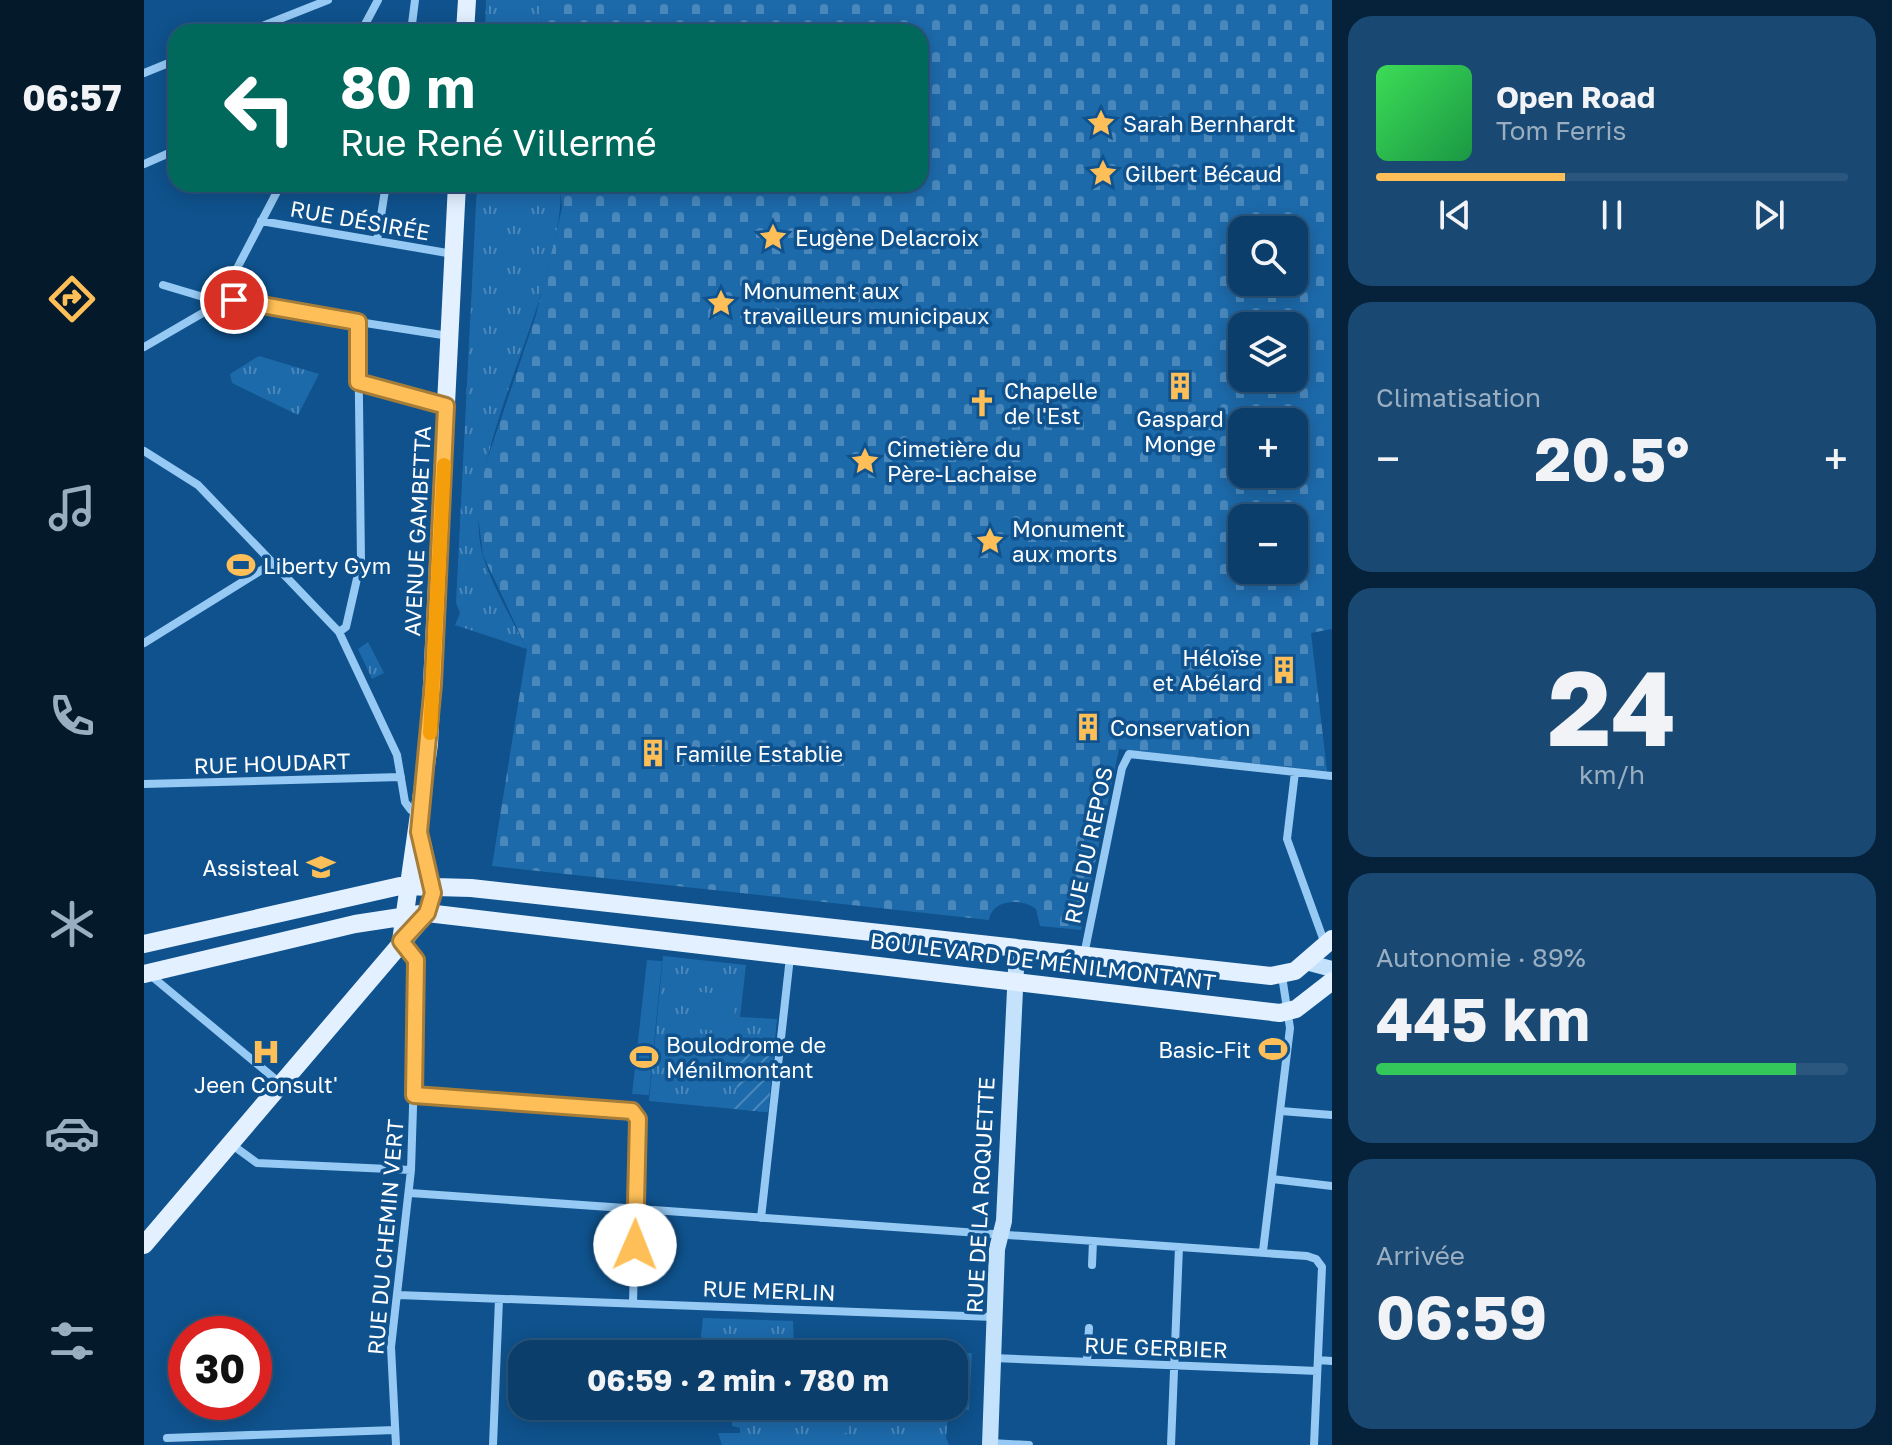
<!DOCTYPE html>
<html lang="fr">
<head>
<meta charset="utf-8">
<style>
  :root { --surface:#0b3e6a; --page:#194972; --text:#f1f3f6; --muted:#9aaec1; --line:#2b577e; --accent:#ffbf58 }
  body { margin:0; font-family:"Golos Text",sans-serif; background:var(--page); color:var(--text); height:100vh; display:flex; flex-direction:column; font-size:30px; white-space:nowrap }
  * { box-sizing:border-box; margin:0 }
  p { font-size:26px; color:var(--muted) }
  .icon { flex:none; width:44px; height:44px; fill:none; stroke:currentColor; stroke-width:2; stroke-linecap:round; stroke-linejoin:round }
  .map { position:relative; flex:1; overflow:hidden }
  .side { display:flex; flex-direction:column; gap:16px; padding:16px; background:#06223a; width:560px }
  .side>* { flex:none }
  .hud { position:absolute; left:24px; top:24px; width:760px; height:168px; border-radius:24px; box-shadow:0 4px 20px #0003,0 0 0 2px var(--line); background:#00695c; color:#fff; overflow:hidden }
  .fabs { position:absolute; left:1084px; top:216px; display:grid; gap:16px }
  .fabs a { display:grid; place-items:center; width:80px; height:80px; border-radius:16px; background:var(--surface); box-shadow:0 4px 20px #0003,0 0 0 2px var(--line); font-size:40px }
  .speed { position:absolute; left:24px; top:1316px; display:flex; gap:16px; font-size:40px; font-weight:700; text-align:center }
  .speed>* { display:grid; place-content:center; width:104px; height:104px; border-radius:50%; background:var(--surface); box-shadow:0 4px 20px #0003,0 0 0 2px var(--line); line-height:1 }
  .speed .limit { border:12px solid #d22; background:#fff; color:#111 }
  .pin { position:absolute; display:grid; place-items:center; width:68px; height:68px; color:#fff; margin:-34px; border:4px solid #fff; border-radius:50%; box-shadow:0 2px 8px #0007 }
  .me { position:absolute; width:88px; margin:-44px; rotate:1deg; stroke-linejoin:round; filter:drop-shadow(0 0 6px #0008) }
  .turn { display:flex; align-items:center; gap:28px; height:168px; padding:0 40px; font-size:36px }
  .turn .icon { width:104px; height:104px; stroke-width:2.5 }
  .turn b { display:block; font-size:56px; line-height:68px }
  .big { font-size:60px; font-weight:700; line-height:1.1 }
  .side .tile { flex:1; display:flex; flex-direction:column; justify-content:center; gap:12px; min-width:0; padding:0 28px; border-radius:24px; background:var(--page) }
  .side .dial { align-items:center; gap:0 }
  .dial b { font-size:104px; line-height:1 }
  .song { display:flex; align-items:center; gap:24px }
  .cover { width:96px; height:96px; border-radius:12px; background:linear-gradient(135deg,hsl(130 70% 55%),hsl(140 70% 35%)) }
  .played { height:8px; border-radius:4px; background:linear-gradient(90deg,var(--accent) 40%,var(--line) 40%) }
  .keys { display:flex; justify-content:space-around; direction:ltr }
  .heat { display:flex; justify-content:space-between; align-items:center; font-size:44px; direction:ltr }
  .charge { height:12px; border-radius:6px; background:linear-gradient(90deg,#34c759 89%,var(--line) 0) }
  .trip { position:absolute; left:364px; top:1340px; width:460px; height:80px; border-radius:24px; background:var(--surface); box-shadow:0 4px 20px #0003,0 0 0 2px var(--line); font-weight:700; line-height:80px; text-align:center }
  main { display:flex; flex:1; min-height:0 }
  .menu { display:flex; flex-direction:column; width:144px; justify-content:space-around; align-items:center; background:#04192a; color:var(--muted) }
  .menu .icon { width:56px; height:56px }
  .menu .current { color:var(--accent) }
  .menu b { font-size:36px; color:var(--text) }
  .map>svg:first-child { display:block }
  .cemetery { fill:url(#cemetery-stones); fill-rule:evenodd }
  .park { fill:url(#park-tufts) }
  .garden { fill:url(#garden-furrows) }
  .pitch { fill:#1d6aab }
  .lines { fill:none; stroke-linecap:round; stroke-linejoin:round }
  .street { stroke:#96c9f3; stroke-width:8 }
  .secondary { stroke:#c5e2fd; stroke-width:16 }
  .primary { stroke:#e2f0ff; stroke-width:18 }
  .route-casing { stroke:#a67c39; stroke-width:20 }
  .route { stroke:#ffbf58; stroke-width:14 }
  .slow { stroke:#f59e0b; stroke-width:14 }
  .labels { text-anchor:middle; dominant-baseline:central; stroke-width:7; stroke-linejoin:round; paint-order:stroke }
  .poi-label { font-size:22px; fill:#fff; stroke:#0f528d; text-anchor:start }
  .street-label { font-size:22px; fill:#fff; stroke:#0f528d }
</style>
</head>
<body>
<main>
<nav class="menu">
<b>06:57</b>
<svg class="icon current" aria-label="directions" viewBox="0 0 24 24"><path d="M12 3l9 9-9 9-9-9zM9 14v-3h6M13 9l2 2-2 2"/></svg>
<svg class="icon" aria-label="music" viewBox="0 0 24 24"><path d="M9 18V5l10-2v13"/><circle cx="6" cy="18" r="3"/><circle cx="16" cy="16" r="3"/></svg>
<svg class="icon" aria-label="phone" viewBox="0 0 24 24"><path d="M5 4h4l2 5-3 2q2 4 5 5l2-3 5 2v4C11 20 4 13 5 4z"/></svg>
<svg class="icon" aria-label="climate" viewBox="0 0 24 24"><path d="M12 3v18M4 7l16 10M4 17L20 7"/></svg>
<svg class="icon" aria-label="car" viewBox="0 0 24 24"><path d="M5 17H2v-5l4-1 3-4h7l3 4 3 1v5h-3M9 17h6M6 11h13"/><circle cx="7" cy="17" r="2"/><circle cx="17" cy="17" r="2"/></svg>
<svg class="icon" aria-label="filters" viewBox="0 0 24 24"><path d="M4 7h16M4 17h16"/><circle cx="9" cy="7" r="2"/><circle cx="15" cy="17" r="2"/></svg>
</nav>
<div class="map">
<svg width="1188" height="1445" viewBox="0 0 1188 1445">
  <defs>
    <pattern id="cemetery-stones" width="16" height="16" patternUnits="userSpaceOnUse" patternTransform="scale(2)"><rect width="16" height="16" fill="#1d6aab"/><path d="M2 7V4a2 2 0 0 1 4 0v3zM10 15v-3a2 2 0 0 1 4 0v3z" fill="#4a88bc"/></pattern>
    <pattern id="park-tufts" width="24" height="20" patternUnits="userSpaceOnUse" patternTransform="scale(2)"><rect width="24" height="20" fill="#1d6aab"/><path d="M3 7l-1-3M5 7V3M7 7l1-3M15 17l-1-3M17 17v-4M19 17l1-3" fill="none" stroke="#4a88bc"/></pattern>
    <pattern id="garden-furrows" width="10" height="10" patternUnits="userSpaceOnUse" patternTransform="scale(2)"><rect width="10" height="10" fill="#1d6aab"/><path d="M-1 1l2-2M0 10L10 0M9 11l2-2" fill="none" stroke="#4a88bc"/></pattern>
  </defs>
  <rect width="100%" height="100%" fill="#0f528d"/>
  <!-- cemetery -->
  <path class="cemetery" d="M395,0h793v629l-21,4 16,138 -208,-22 -38,181 -41,-4 -4,-17c-14,-11 -44,-10 -47,11l-497,-54 35,-217 -44,-94 -6,-47 8,-42 51,-151 26,-107 -2,-24h360v-152h-377zM1098,230h52v52h-52zM1098,326h52v52h-52zM1098,422h52v52h-52zM1098,518h52v52h-52z"/>
  <!-- park -->
  <path class="park" d="M342,0h53l4,32h-58z
    M333,184h83c3,33 -8,63 -15,95 -19,77 -84,204 -62,277 10,32 29,63 44,93l-72,-24 5,-12 -4,-10z
    M115,356l60,18 -21,41 -66,-32 -2,-9z
    M224,642l16,31 -12,6 -14,-30z
    M519,956l83,9 -6,52 37,2 -9,93 -119,-11z
    M559,1318l90,3 1,33h-95z
    M616,1406h189l-3,32 3,7h-227l-4,-12h22v-5l-8,-2v-7h27z"/>
  <!-- garden -->
  <path class="garden" d="M598,1041l33,3 -7,68 -34,-3z"/>
  <!-- pitch -->
  <path class="pitch" d="M503,960l15,1 -13,134 -17,-1z
    M555,992l37,3 -3,37 -37,-3z
    M814,1353h14l-3,57h-14z
    M669,1412l37,1 -1,20 -37,-1z"/>
  <g class="lines">
    <!-- street -->
    <path class="street" d="M103,32l81,-32
      M217,32l17,-32
      M267,32l4,-32
      M0,73l32,-13
      M0,164l32,-14
      M117,221l192,33
      M233,241l9,-57
      M19,285l47,14 239,37
      M0,347l69,-40 8,-8 60,-115
      M214,382l88,24
      M0,451l54,34 141,147 58,123 8,47 6,8 9,2
      M195,632l7,-5 15,-66 -3,-239
      M0,643l129,-80
      M1151,772l-8,67 38,105
      M0,784l257,-7
      M940,955l38,-187 7,-14 203,22
      M5,974l131,109
      M270,1095l209,13 15,11 -5,184
      M1137,1111l51,4
      M87,1144l26,19 154,7
      M1128,1179l60,7
      M266,1193l897,63 9,3 6,8 -8,178
      M617,1218l29,-261
      M1119,1251l27,-223 -8,-52
      M948,1265l1,-24
      M254,1295l596,22
      M849,1358l324,13
      M1174,1360l14,1
      M943,1362l2,-34
      M23,1438l228,-8
      M846,1443l39,2
      M252,1445l-5,-98 20,-177 6,-188 -2,-26 -13,-14
      M349,1445l6,-146
      M1027,1445l8,-198"/>
    <!-- secondary -->
    <path class="secondary" d="M1162,962l26,7
      M846,1445l7,-196 7,-28 13,-273"/>
    <!-- primary -->
    <path class="primary" d="M321,32l2,-32
      M257,941l28,-197 28,-560
      M0,944l256,-58 71,2 800,88 24,-5 37,-32
      M0,974l211,-50 72,-11 853,100 16,-4 36,-28
      M0,1245l283,-332 6,-20 -12,-55"/>
  </g>
  <g class="lines">
    <defs>
      <path id="route" d="M90,300l124,22v60l88,24 -13,278 -14,148 14,61 -6,20 -26,28 15,19 -2,135 218,16 6,8 -3,126"/>
    </defs>
    <!-- route casing -->
    <use href="#route" class="route-casing"/>
    <!-- route -->
    <use href="#route" class="route"/>
    <!-- slow -->
    <path class="slow" d="M286,733l14,-268"/>
  </g>
  <!-- icons -->
  <defs>
    <symbol id="sight-bare" viewBox="-9 -9 18 18"><path d="M0-6L1.8-2.2L6-1.7L2.9 1.2L3.7 5.4L0 3.3L-3.7 5.4L-2.9 1.2L-6-1.7L-1.8-2.2Z" fill="#ffbf58" stroke="#0f528d" stroke-width="2.5" paint-order="stroke"/></symbol>
    <symbol id="building-bare" viewBox="-9 -9 18 18"><path d="M-4-6H4V6H1V3H-1V6H-4ZM-2.5-4.3h1.7v1.8h-1.7ZM.8-4.3h1.7v1.8H.8ZM-2.5-1h1.7V.8h-1.7ZM.8-1h1.7V.8H.8Z" fill="#ffbf58" stroke="#0f528d" stroke-width="2.5" paint-order="stroke"/></symbol>
    <symbol id="church-bare" viewBox="-9 -9 18 18"><path d="M-1.2-6h2.4v3.5h3.3v2.4h-3.3V6h-2.4V-.1h-3.3v-2.4h3.3Z" fill="#ffbf58" stroke="#0f528d" stroke-width="2.5" paint-order="stroke"/></symbol>
    <symbol id="stadium-bare" viewBox="-9 -9 18 18"><path d="M0-5a6.5 5 0 1 0 0 10a6.5 5 0 1 0 0-10ZM-3.5-1.8h7v3.6h-7Z" fill="#ffbf58" stroke="#0f528d" stroke-width="2.5" paint-order="stroke"/></symbol>
    <symbol id="university-bare" viewBox="-9 -9 18 18"><path d="M0-5L7-2L0 1L-7-2ZM-4 1L0 2.5L4 1V4Q0 6-4 4Z" fill="#ffbf58" stroke="#0f528d" stroke-width="2.5" paint-order="stroke"/></symbol>
    <symbol id="hospital-bare" viewBox="-9 -9 18 18"><path d="M-5-5h3v3.5h4V-5h3V5h-3V1.5h-4V5h-3Z" fill="#ffbf58" stroke="#0f528d" stroke-width="2.5" paint-order="stroke"/></symbol>
  </defs>
  <g fill-rule="evenodd">
    <use href="#sight-bare" x="937" y="103" width="40" height="40"/>
    <use href="#sight-bare" x="939" y="153" width="40" height="40"/>
    <use href="#sight-bare" x="609" y="217" width="40" height="40"/>
    <use href="#sight-bare" x="557" y="283" width="40" height="40"/>
    <use href="#building-bare" x="1016" y="366" width="40" height="40"/>
    <use href="#church-bare" x="818" y="383" width="40" height="40"/>
    <use href="#sight-bare" x="701" y="441" width="40" height="40"/>
    <use href="#sight-bare" x="826" y="521" width="40" height="40"/>
    <use href="#stadium-bare" x="77" y="545" width="40" height="40"/>
    <use href="#building-bare" x="1120" y="650" width="40" height="40"/>
    <use href="#building-bare" x="924" y="707" width="40" height="40"/>
    <use href="#building-bare" x="489" y="733" width="40" height="40"/>
    <use href="#university-bare" x="157" y="847" width="40" height="40"/>
    <use href="#stadium-bare" x="1109" y="1029" width="40" height="40"/>
    <use href="#hospital-bare" x="102" y="1032" width="40" height="40"/>
    <use href="#stadium-bare" x="480" y="1037" width="40" height="40"/>
  </g>
  <g class="labels">
    <!-- poi labels -->
    <g class="poi-label">
      <text x="979" y="123">Sarah Bernhardt</text>
      <text x="981" y="173">Gilbert Bécaud</text>
      <text x="651" y="237">Eugène Delacroix</text>
      <text x="599" y="290">Monument aux<tspan x="599" dy="25">travailleurs municipaux</tspan></text>
      <text x="860" y="390">Chapelle<tspan x="860" dy="25">de l'Est</tspan></text>
      <text x="1036" y="418" text-anchor="middle">Gaspard<tspan x="1036" dy="25">Monge</tspan></text>
      <text x="743" y="448">Cimetière du<tspan x="743" dy="25">Père-Lachaise</tspan></text>
      <text x="868" y="528">Monument<tspan x="868" dy="25">aux morts</tspan></text>
      <text x="119" y="565">Liberty Gym</text>
      <text x="1118" y="657" text-anchor="end">Héloïse<tspan x="1118" dy="25">et Abélard</tspan></text>
      <text x="966" y="727">Conservation</text>
      <text x="531" y="753">Famille Establie</text>
      <text x="155" y="867" text-anchor="end">Assisteal</text>
      <text x="522" y="1044">Boulodrome de<tspan x="522" dy="25">Ménilmontant</tspan></text>
      <text x="1107" y="1049" text-anchor="end">Basic-Fit</text>
      <text x="122" y="1084" text-anchor="middle">Jeen Consult'</text>
    </g>
    <!-- street labels -->
    <g class="street-label">
      <text transform="translate(216 220) rotate(10)">RUE DÉSIRÉE</text>
      <text transform="translate(273 531) rotate(-87)">AVENUE GAMBETTA</text>
      <text transform="translate(128 763) rotate(-2)">RUE HOUDART</text>
      <text transform="translate(944 845) rotate(-78)">RUE DU REPOS</text>
      <text transform="translate(899 961) rotate(7)">BOULEVARD DE MÉNILMONTANT</text>
      <text transform="translate(836 1195) rotate(-87)">RUE DE LA ROQUETTE</text>
      <text transform="translate(241 1237) rotate(-85)">RUE DU CHEMIN VERT</text>
      <text transform="translate(625 1290) rotate(2)">RUE MERLIN</text>
      <text transform="translate(1012 1347) rotate(2)">RUE GERBIER</text>
    </g>
  </g>
</svg>
<div class="fabs">
<a><svg class="icon" aria-label="search" viewBox="0 0 24 24"><circle cx="10" cy="10" r="6"/><path d="M15 15l6 6"/></svg></a>
<a><svg class="icon" aria-label="layers" viewBox="0 0 24 24"><path d="M12 4l9 5-9 5-9-5zM3 14l9 5 9-5"/></svg></a>
<a>+</a>
<a>−</a>
</div>
<div class="speed"><div class="limit">30</div></div>
<div class="pin" style="left:90px;top:300px;background:#d93025"><svg class="icon" aria-label="arrive" viewBox="0 0 24 24"><path d="M6 21V4h12l-3 4 3 4H6"/></svg></div>
<svg class="me" style="left:491px;top:1245px" viewBox="-20 -20 40 40"><circle r="19" fill="#fff"/><path d="M0-13L10 11 0 6-10 11z" fill="#ffbf58"/></svg>
<div class="trip">06:59 · 2 min · 780 m</div>
<div class="hud">
<div class="turn"><svg class="icon" aria-label="left" viewBox="0 0 24 24"><path d="M17 20v-9H6M10 6l-5 5 5 5"/></svg><div><b>80 m</b>Rue René Villermé</div></div>
</div>
</div>
<section class="side">
<div class="tile">
<div class="song"><i class="cover"></i><div><b>Open Road</b><p>Tom Ferris</p></div></div>
<div class="played"></div>
<div class="keys"><svg class="icon" aria-label="previous" viewBox="0 0 24 24"><path d="M18 5L8 12l10 7zM5 5v14"/></svg><svg class="icon" aria-label="pause" viewBox="0 0 24 24"><path d="M8 5v14M16 5v14"/></svg><svg class="icon" aria-label="next" viewBox="0 0 24 24"><path d="M6 5l10 7-10 7zM19 5v14"/></svg></div>
</div>
<div class="tile"><p>Climatisation</p>
<div class="heat"><a>−</a><b class="big">20.5°</b><a>+</a></div>
</div>
<div class="tile dial"><b>24</b><p>km/h</p></div>
<div class="tile"><p>Autonomie · 89%</p><b class="big">445 km</b><div class="charge"></div></div>
<div class="tile"><p>Arrivée</p><b class="big">06:59</b></div>
</section>
</main>
</body>
</html>
